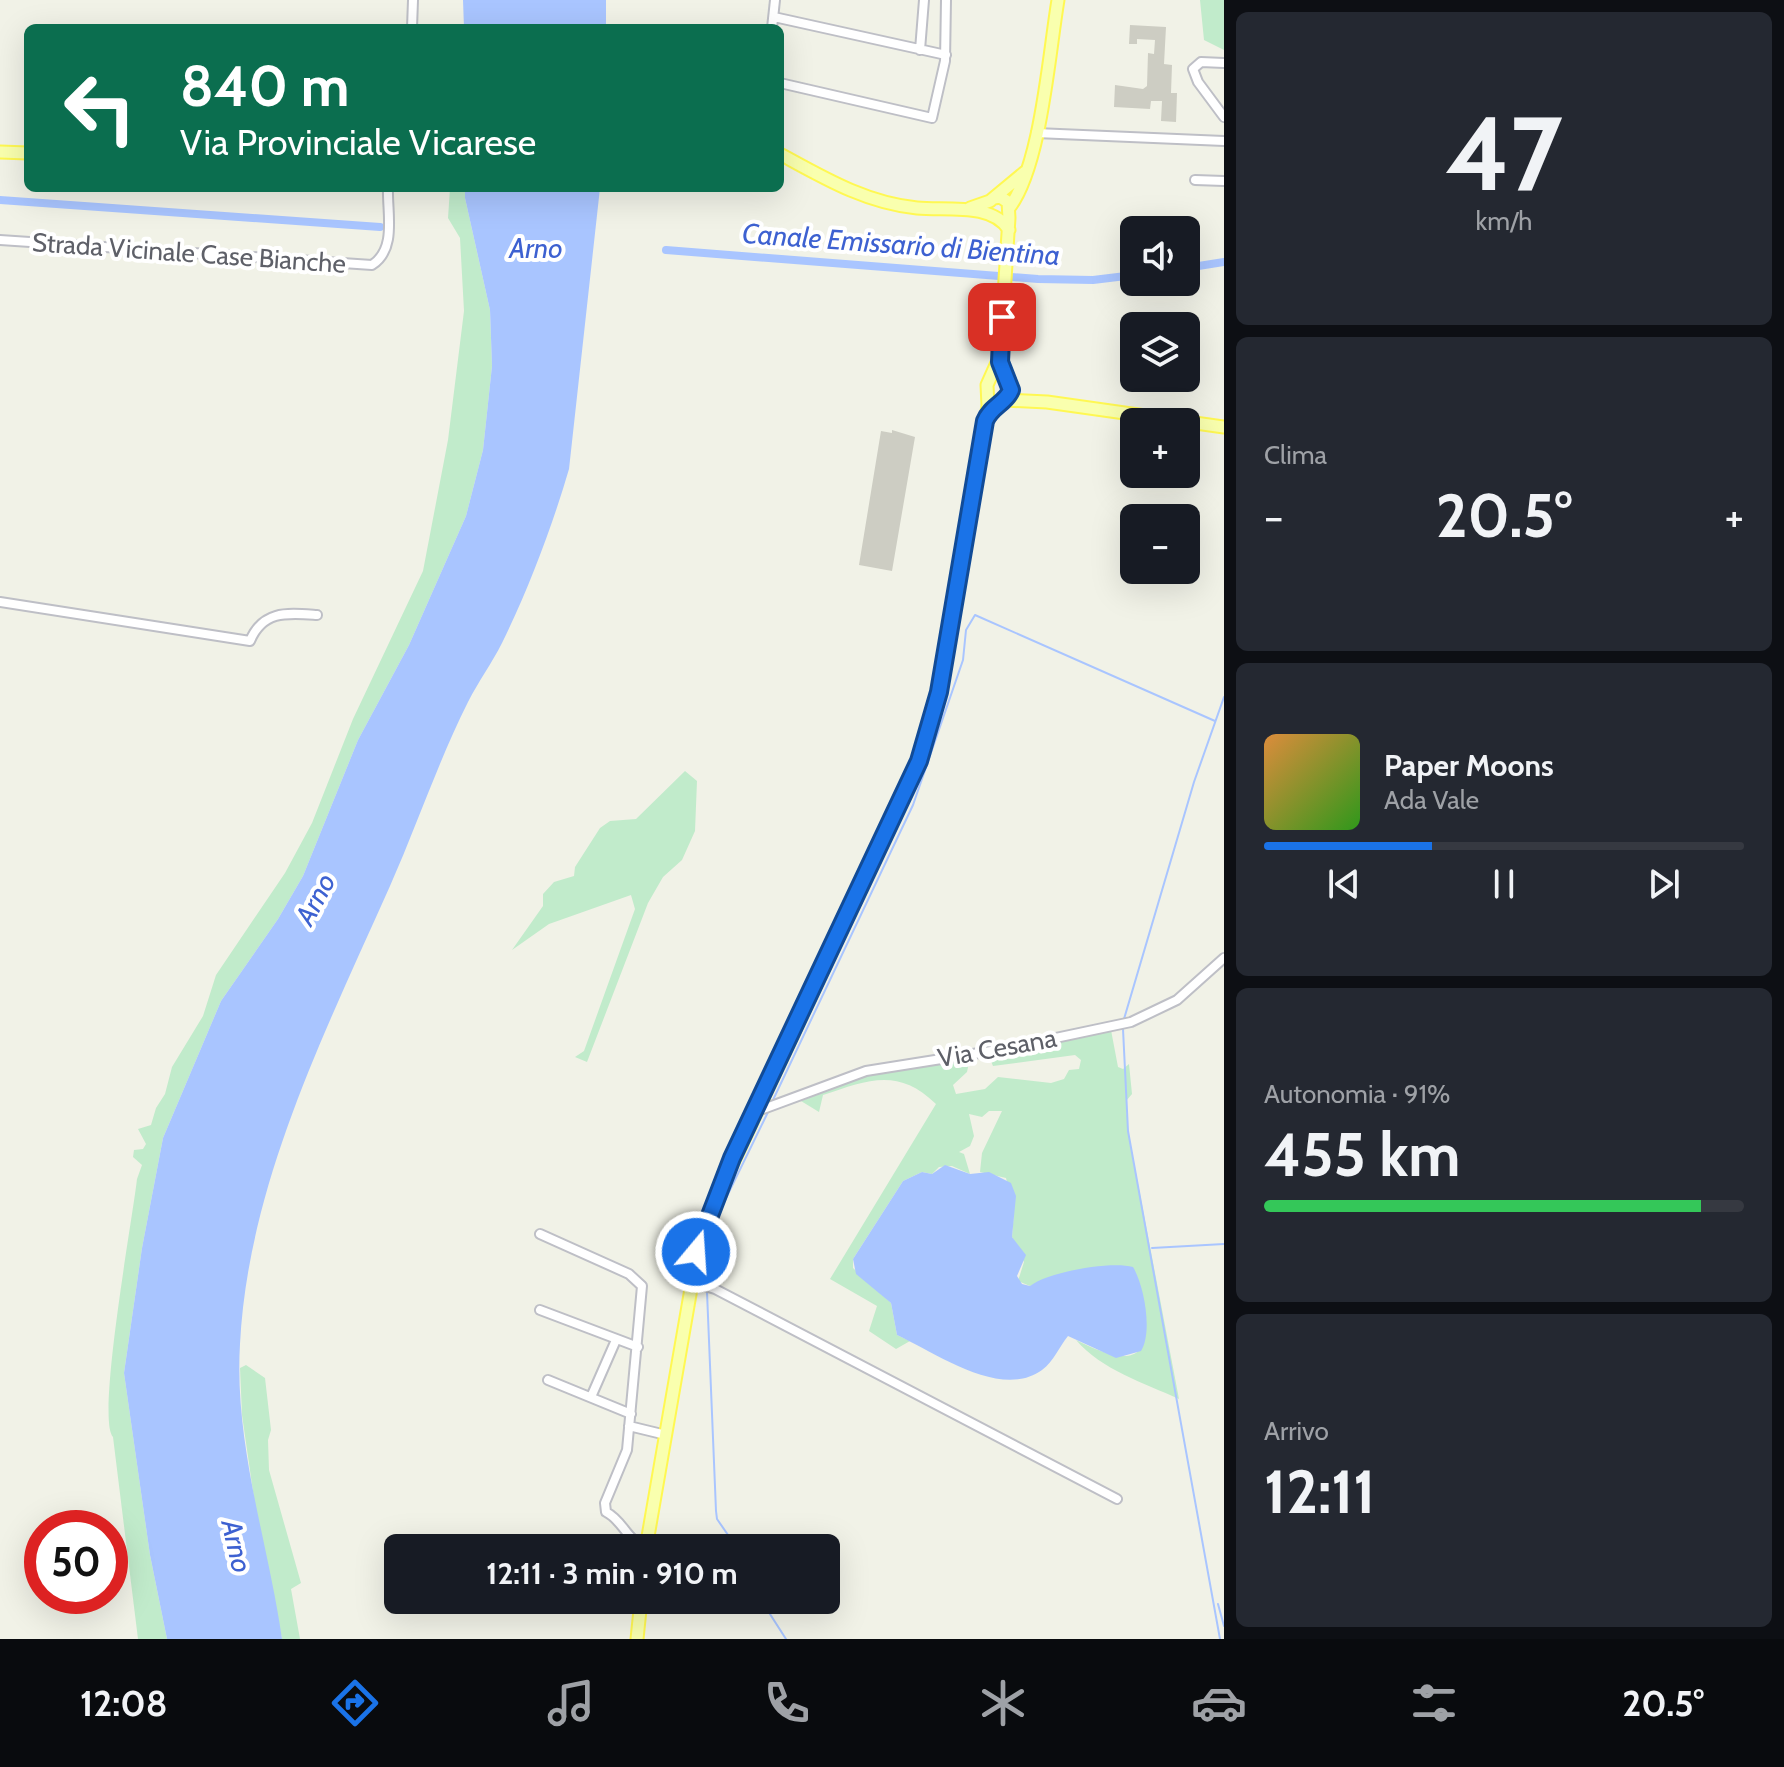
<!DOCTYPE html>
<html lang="it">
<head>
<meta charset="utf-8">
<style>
  :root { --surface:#171b24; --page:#242831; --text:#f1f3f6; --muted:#9ea1a6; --line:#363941; --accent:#1a73e8 }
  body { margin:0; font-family:Cabin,sans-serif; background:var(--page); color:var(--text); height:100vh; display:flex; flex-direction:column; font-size:30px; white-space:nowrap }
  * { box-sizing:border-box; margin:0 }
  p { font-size:26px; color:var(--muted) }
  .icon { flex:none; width:44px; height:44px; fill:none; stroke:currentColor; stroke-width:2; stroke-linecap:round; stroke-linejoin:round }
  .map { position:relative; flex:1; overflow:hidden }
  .side { display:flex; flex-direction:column; gap:12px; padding:12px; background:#0d0f14; width:560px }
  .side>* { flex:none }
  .banner { position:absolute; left:24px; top:24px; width:760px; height:168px; border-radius:12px; box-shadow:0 8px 32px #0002; background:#0b6e4f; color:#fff; overflow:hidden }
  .controls { position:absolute; left:1120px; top:216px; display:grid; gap:16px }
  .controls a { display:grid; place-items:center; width:80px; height:80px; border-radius:12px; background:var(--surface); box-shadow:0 8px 32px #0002; font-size:40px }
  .speed { position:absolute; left:24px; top:1510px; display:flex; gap:16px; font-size:40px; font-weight:700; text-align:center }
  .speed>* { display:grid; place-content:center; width:104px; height:104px; border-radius:50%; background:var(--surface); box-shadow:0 8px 32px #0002; line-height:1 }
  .speed .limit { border:12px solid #d22; background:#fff; color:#111 }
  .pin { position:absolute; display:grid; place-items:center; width:68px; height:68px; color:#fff; margin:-34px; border-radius:16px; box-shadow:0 4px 12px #0006 }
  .me { position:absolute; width:88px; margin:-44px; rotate:18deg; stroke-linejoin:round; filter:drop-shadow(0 0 6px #0008) }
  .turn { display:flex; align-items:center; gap:28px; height:168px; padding:0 24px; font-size:36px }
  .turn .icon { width:104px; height:104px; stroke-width:2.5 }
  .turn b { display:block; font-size:56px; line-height:68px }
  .big { font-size:60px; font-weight:800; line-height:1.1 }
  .side .widget { flex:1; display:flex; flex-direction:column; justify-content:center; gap:12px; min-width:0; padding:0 28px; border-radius:12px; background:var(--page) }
  .side .dial { align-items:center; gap:0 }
  .dial b { font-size:104px; line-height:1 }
  .song { display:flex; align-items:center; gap:24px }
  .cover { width:96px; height:96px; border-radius:12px; background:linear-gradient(135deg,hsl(30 70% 55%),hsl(110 70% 35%)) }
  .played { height:8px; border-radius:4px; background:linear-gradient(90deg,var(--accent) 35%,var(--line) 35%) }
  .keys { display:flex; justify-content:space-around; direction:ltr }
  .heat { display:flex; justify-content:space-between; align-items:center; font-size:44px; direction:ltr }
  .charge { height:12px; border-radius:6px; background:linear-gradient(90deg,#34c759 91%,var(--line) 0) }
  .trip { position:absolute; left:384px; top:1534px; width:456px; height:80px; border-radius:12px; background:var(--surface); box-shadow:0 8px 32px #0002; font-weight:800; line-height:80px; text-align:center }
  .menu { display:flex; height:128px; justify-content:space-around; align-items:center; background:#090b0e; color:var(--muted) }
  .menu .icon { width:56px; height:56px }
  .menu .current { color:var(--accent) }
  .menu b { font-size:36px; color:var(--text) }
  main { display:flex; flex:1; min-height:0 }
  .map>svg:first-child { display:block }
  .green { fill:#c1ebcb }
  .water { fill:#a9c5ff }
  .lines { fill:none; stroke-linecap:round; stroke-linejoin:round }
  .stream { stroke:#a9c5ff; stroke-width:2 }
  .canal { stroke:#a9c5ff; stroke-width:8 }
  .building { fill:#cdcdc3 }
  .minor-casing { stroke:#bebfc6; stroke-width:12 }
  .major-casing { stroke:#fff852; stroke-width:15 }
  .minor { stroke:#fff; stroke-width:8 }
  .major { stroke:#f9ffae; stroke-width:11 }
  .route-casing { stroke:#114b97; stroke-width:20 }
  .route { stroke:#1a73e8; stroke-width:14 }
  .labels { text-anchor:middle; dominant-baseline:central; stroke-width:8; stroke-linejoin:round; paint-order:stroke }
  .street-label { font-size:26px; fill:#5e6068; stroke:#fff }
  .water-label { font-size:28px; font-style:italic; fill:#3d61d1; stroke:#fff }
</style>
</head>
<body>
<main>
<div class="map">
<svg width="1224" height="1639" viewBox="0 0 1224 1639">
  <rect width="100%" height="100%" fill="#f1f2e7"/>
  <!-- green -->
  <path class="green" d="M1200,0h24v50l-20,-10z
    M450,188h15v10l25,112 2,56 -9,84 -17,66 -57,129 -51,95 -55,136 -25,43 -57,82 -58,137 -21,110 -18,125 26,182 17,84h-29l-25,-202c-17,-17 20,-221 24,-258l5,-14 -9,-8 1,-7 9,-1 3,-5 -8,-15 13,-4 5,-17 9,-14 7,-27 31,-51 13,-41 69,-102 27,-50 41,-104 70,-148 25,-131 16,-129 -4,-73 -12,-20z
    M685,771l12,10 -2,50 -13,29 -19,17 -15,26 -61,159 -12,-5 9,-6 51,-142 -4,-14 -82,29 -37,26 31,-44v-12l11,-12 20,-6 1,-9 25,-39 10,-7 26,-2z
    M1111,1030l7,37 5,2 6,-5 3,30 -6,7 2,30 51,268c-35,-16 -77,-29 -103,-59 40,20 79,32 67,-31 -2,-14 -3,-30 -11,-42l-102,19 -12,-5 6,-19 -12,-25 2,-26 -8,-33 -26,-6 2,-19 20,-42h-13l-7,6 -13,-3 5,22 -4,10 -11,6 5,2 6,20 -18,-8 -13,1 -7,7 -10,-2 -19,9 -50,78v9l38,35 6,32 13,6 -14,8 -27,-18 8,-25 -47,-27 106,-175c-38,-37 -68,-24 -113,-9l-4,17 -18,-11 74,-28 95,-15 -3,14 -14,13 3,9 29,-5 13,-12 53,6 13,-4 5,-9 10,-1 2,-9 -6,-5 -82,11 -5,-12z
    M246,1365l19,13 6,52 -3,10 1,30 32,113 -10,6 9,50h-18l-24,-113 -16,-111 -2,-47z"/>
  <!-- water -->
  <path class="water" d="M463,0h143v28h-142z
    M465,188h135l-31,281c-17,58 -40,119 -67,174 -10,20 -24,39 -34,59 -30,60 -51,123 -78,184 -64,144 -142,298 -150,458 -6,101 28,197 42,295h-115l-17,-84 -26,-182 18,-125 21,-110 58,-137 57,-82 25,-43 55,-136 51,-95 57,-129 17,-66 9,-84 -2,-56 -25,-112z
    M945,1165l25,9 19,-2 22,11 5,13 -4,41 14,18 -9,21 5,8 8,2c18,-14 80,-25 103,-19 11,18 20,65 8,84l-25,7 -48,-22c-9,11 -14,25 -26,34 -41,30 -106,-17 -145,-35l-6,-32 -35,-29 -3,-15 50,-78 19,-9 10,2z"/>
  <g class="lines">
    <!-- stream -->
    <path class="stream" d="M1124,1019l70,-237 30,-85
      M1123,1029l5,102 92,508
      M773,1100l140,-295 50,-145 3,-30 9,-15 240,106
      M1152,1248l72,-4
      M707,1281l-1,-29 5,-23 58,-119
      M707,1292l9,219 1,8 20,29
      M761,1600l25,39
      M1218,1604l6,22"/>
    <!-- canal -->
    <path class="canal" d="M0,200l380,27
      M666,250l372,29 55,1 41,-5
      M1186,268l38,-6"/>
  </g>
  <!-- building -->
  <path class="building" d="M1130,25l36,2 -2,37 8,1 -1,28h6l-1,29 -15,-1 1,-20h-11l-1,8 -36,-2 1,-22 28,4 4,-3 1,-33 6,1 1,-14 -18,-1v5h-8z
    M892,430l23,7 -23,134 -33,-6 22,-134 11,2z"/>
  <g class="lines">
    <defs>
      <path id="minor" d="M774,17l172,38
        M412,28l1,-28
        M772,28l3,-28
        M920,50l4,-50
        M1224,63l-23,-1 -8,7 5,13 26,35
        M780,83l152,35 13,-57 1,-61
        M1036,133l188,8
        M1195,180l29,1
        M0,240l372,25c25,-16 15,-52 16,-77
        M0,602l250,39c13,-31 37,-28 67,-26
        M755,1112l111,-41 138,-22 127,-27 46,-22 47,-42
        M540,1234l89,40 13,12 -15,164 -22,53 1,9c18,9 20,29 41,35
        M692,1282l23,7 402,210
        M540,1310l98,37
        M548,1380l83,34
        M591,1397l25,-57
        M629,1426l37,9"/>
      <path id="major" d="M0,152l28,1
        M780,154c44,24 86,49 137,54 28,3 75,-6 92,22
        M970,208l20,-7 35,-29
        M1009,208c32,-41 40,-155 49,-208
        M1000,360l11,30 -9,11
        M1005,400l42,2 177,25
        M646,1548l55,-317 208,-446 19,-49 11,-44 49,-286 -1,-21 13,-29 9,-138 -1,-16 -8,-5 -6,1
        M637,1639l4,-39"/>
    </defs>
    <!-- minor casing -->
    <use href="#minor" class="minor-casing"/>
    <!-- major casing -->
    <use href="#major" class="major-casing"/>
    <!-- minor -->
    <use href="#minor" class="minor"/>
    <!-- major -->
    <use href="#major" class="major"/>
  </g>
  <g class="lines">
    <defs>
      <path id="route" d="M696,1252l36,-94 187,-397 20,-69 46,-271c6,-15 21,-18 26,-31l-11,-28 2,-45"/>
    </defs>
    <!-- route casing -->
    <use href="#route" class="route-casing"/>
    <!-- route -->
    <use href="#route" class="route"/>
  </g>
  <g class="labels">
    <!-- street labels -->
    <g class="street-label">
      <text transform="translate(189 253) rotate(4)">Strada Vicinale Case Bianche</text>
      <text transform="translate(997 1048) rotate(-10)">Via Cesana</text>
    </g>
    <!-- water labels -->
    <g class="water-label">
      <text transform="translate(901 244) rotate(4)">Canale Emissario di Bientina</text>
      <text x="536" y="248">Arno</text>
      <text transform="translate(315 899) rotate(-62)">Arno</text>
      <text transform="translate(237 1546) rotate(77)">Arno</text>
    </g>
  </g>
</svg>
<div class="controls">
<a><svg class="icon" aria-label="sound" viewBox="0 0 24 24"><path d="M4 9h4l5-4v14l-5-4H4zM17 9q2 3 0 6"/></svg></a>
<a><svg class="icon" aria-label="layers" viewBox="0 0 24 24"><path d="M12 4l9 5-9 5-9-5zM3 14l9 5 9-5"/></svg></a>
<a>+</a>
<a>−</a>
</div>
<div class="speed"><div class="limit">50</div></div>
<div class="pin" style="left:1002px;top:317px;background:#d93025"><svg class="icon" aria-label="arrive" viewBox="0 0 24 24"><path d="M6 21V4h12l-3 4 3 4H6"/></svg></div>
<svg class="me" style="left:696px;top:1252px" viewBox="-20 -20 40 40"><circle r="17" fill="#1a73e8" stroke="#fff" stroke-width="3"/><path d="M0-11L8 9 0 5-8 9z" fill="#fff"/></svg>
<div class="trip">12:11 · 3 min · 910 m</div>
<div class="banner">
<div class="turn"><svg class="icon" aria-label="left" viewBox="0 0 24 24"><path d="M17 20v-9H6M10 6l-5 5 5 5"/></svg><div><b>840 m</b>Via Provinciale Vicarese</div></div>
</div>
</div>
<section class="side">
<div class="widget dial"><b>47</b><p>km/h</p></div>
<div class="widget"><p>Clima</p>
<div class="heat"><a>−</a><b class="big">20.5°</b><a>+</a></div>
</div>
<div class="widget">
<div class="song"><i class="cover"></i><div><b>Paper Moons</b><p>Ada Vale</p></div></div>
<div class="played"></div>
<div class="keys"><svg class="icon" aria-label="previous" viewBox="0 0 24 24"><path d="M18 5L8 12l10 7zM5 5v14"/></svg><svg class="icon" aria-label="pause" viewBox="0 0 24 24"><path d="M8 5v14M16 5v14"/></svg><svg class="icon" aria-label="next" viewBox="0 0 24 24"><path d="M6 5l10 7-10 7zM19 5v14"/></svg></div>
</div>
<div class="widget"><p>Autonomia · 91%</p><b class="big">455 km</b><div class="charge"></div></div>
<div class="widget"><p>Arrivo</p><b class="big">12:11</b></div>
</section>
</main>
<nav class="menu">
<b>12:08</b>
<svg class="icon current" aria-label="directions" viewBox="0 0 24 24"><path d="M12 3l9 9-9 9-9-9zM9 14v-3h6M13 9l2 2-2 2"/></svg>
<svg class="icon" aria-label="music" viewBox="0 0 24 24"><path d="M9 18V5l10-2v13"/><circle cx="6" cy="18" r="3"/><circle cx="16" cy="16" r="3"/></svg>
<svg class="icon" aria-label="phone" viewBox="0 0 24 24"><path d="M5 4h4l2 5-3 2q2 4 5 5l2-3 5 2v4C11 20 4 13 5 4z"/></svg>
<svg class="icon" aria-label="climate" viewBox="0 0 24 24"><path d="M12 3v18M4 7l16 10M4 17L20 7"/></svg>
<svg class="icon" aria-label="car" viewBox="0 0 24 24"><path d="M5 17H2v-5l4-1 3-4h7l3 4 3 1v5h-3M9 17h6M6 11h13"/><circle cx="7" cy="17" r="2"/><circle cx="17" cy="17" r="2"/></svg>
<svg class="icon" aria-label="filters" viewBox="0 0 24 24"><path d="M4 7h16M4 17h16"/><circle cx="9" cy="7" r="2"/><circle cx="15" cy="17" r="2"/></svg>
<b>20.5°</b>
</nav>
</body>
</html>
